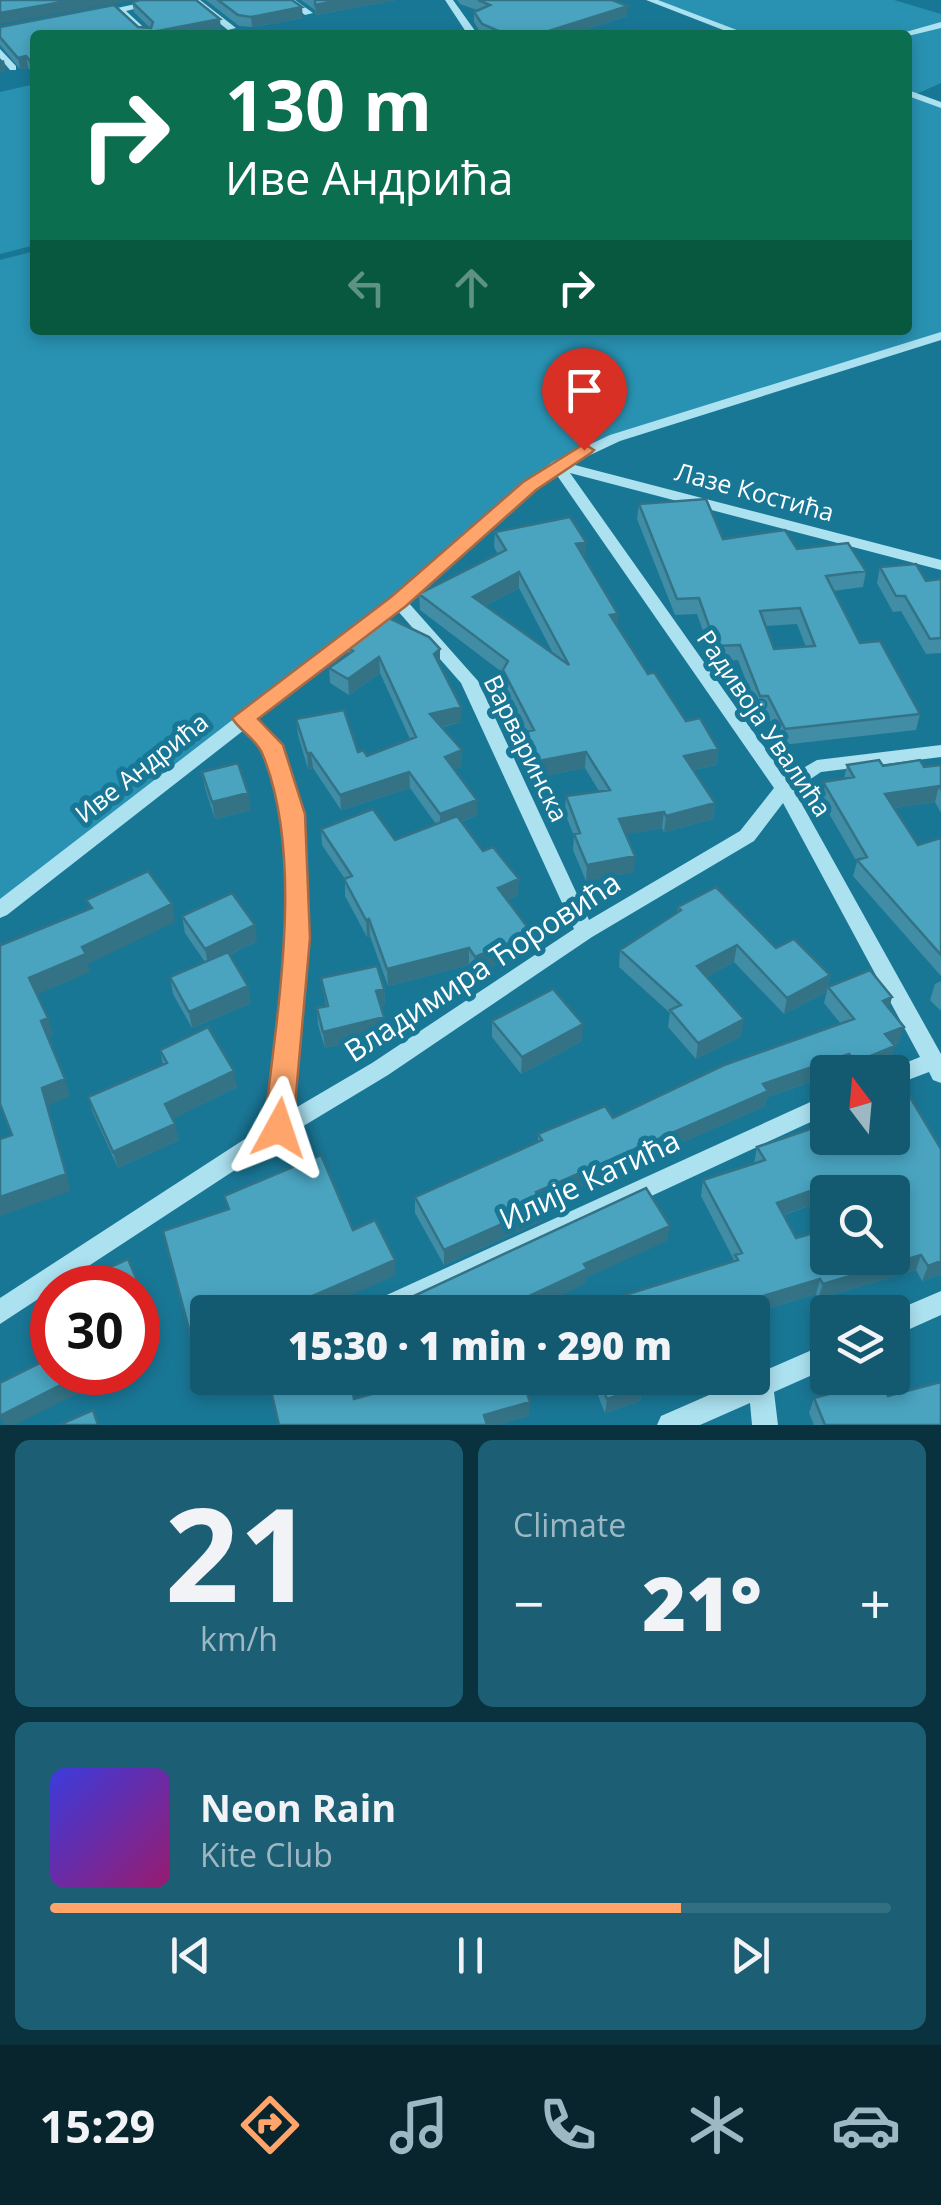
<!DOCTYPE html>
<html lang="en">
<head>
<meta charset="utf-8">
<style>
  :root { --surface:#135970; --page:#1c5f75; --text:#f1f3f6; --muted:#9db8c3; --line:#326f83; --accent:#ffa56b }
  body { margin:0; font-family:"Open Sans",sans-serif; background:var(--page); color:var(--text); height:100vh; display:flex; flex-direction:column; font-size:38px; white-space:nowrap }
  * { box-sizing:border-box; margin:0 }
  p { font-size:32px; color:var(--muted) }
  .icon { flex:none; width:55px; height:55px; fill:none; stroke:currentColor; stroke-width:2; stroke-linecap:round; stroke-linejoin:round }
  .map { position:relative; height:1425px; overflow:hidden }
  .side { display:flex; flex-direction:column; gap:15px; padding:15px; background:#0a313e; flex:1 }
  .side>* { flex:none }
  .banner { position:absolute; left:30px; top:30px; width:882px; height:305px; border-radius:10px; box-shadow:0 5px 15px #0003; background:#0b6e4f; color:#fff; overflow:hidden }
  .needle { width:65px; rotate:344deg }
  .buttons { position:absolute; left:810px; top:1055px; display:grid; gap:20px }
  .buttons a { display:grid; place-items:center; width:100px; height:100px; border-radius:10px; background:var(--surface); box-shadow:0 5px 15px #0003; font-size:50px }
  .speed { position:absolute; left:30px; top:1265px; display:flex; gap:20px; font-size:50px; font-weight:700; text-align:center }
  .speed>* { display:grid; place-content:center; width:130px; height:130px; border-radius:50%; background:var(--surface); box-shadow:0 5px 15px #0003; line-height:1 }
  .speed .limit { border:15px solid #d22; background:#fff; color:#111 }
  .pin { position:absolute; display:grid; place-items:center; width:85px; height:85px; color:#fff; margin:-102px -42px; border-radius:50% 50% 50% 0; rotate:-45deg; box-shadow:0 0 10px #0007 }
  .pin .icon { rotate:45deg }
  .me { position:absolute; width:110px; margin:-55px; rotate:5deg; stroke-linejoin:round; filter:drop-shadow(0 0 8px #0008) }
  .turn { display:flex; align-items:center; gap:35px; height:210px; padding:0 30px; font-size:45px }
  .turn .icon { width:130px; height:130px; stroke-width:2.5 }
  .turn b { display:block; font-size:70px; line-height:85px }
  .lanes { display:flex; align-items:center; height:95px; padding:0 30px; background:#0003; justify-content:center; gap:50px; direction:ltr }
  .lanes .off { opacity:.35 }
  .big { font-size:75px; font-weight:800; line-height:1.1 }
  .side .card { flex:1; display:flex; flex-direction:column; justify-content:center; gap:15px; min-width:0; padding:0 35px; border-radius:15px; background:var(--page) }
  .side .dial { align-items:center; gap:0 }
  .dial b { font-size:130px; line-height:1 }
  .song { display:flex; align-items:center; gap:30px }
  .cover { width:120px; height:120px; border-radius:15px; background:linear-gradient(135deg,hsl(240 70% 55%),hsl(320 70% 35%)) }
  .played { height:10px; border-radius:5px; background:linear-gradient(90deg,var(--accent) 75%,var(--line) 75%) }
  .keys { display:flex; justify-content:space-around; direction:ltr }
  .heat { display:flex; justify-content:space-between; align-items:center; font-size:55px; direction:ltr }
  .side .tiles { flex:1; display:grid; gap:15px; grid-template-columns:1fr 1fr }
  .card:last-child { grid-column:span 2 }
  .trip { position:absolute; left:190px; top:1295px; width:580px; height:100px; border-radius:10px; background:var(--surface); box-shadow:0 5px 15px #0003; font-weight:800; line-height:100px; text-align:center }
  .tab-bar { display:flex; height:160px; justify-content:space-around; align-items:center; background:#08242d; color:var(--muted) }
  .tab-bar .icon { width:70px; height:70px }
  .tab-bar .active { color:var(--accent) }
  .tab-bar b { font-size:45px; color:var(--text) }
  .map>svg:first-child { display:block }
  .green { fill:#2992b2 }
  .lines { fill:none; stroke-linecap:round; stroke-linejoin:round }
  .minor { fill:#ace1f0; fill-rule:evenodd }
  .wall { fill:#408da5; fill-rule:evenodd }
  .shaded-wall { fill:#347386 }
  .building { fill:#4aa4c0; stroke:#347386; stroke-width:2.5; fill-rule:evenodd }
  .route { fill:#ffa56b; stroke:#a66b46; stroke-width:2.5 }
  .labels { text-anchor:middle; dominant-baseline:central; stroke-width:10; stroke-linejoin:round; paint-order:stroke }
  .street-label { font-size:25px; fill:#fff; stroke:#197796 }
  .near-street-label { font-size:30px; fill:#fff; stroke:#197796 }
</style>
</head>
<body>
<div class="map">
<svg width="941" height="1425" viewBox="0 0 941 1425">
  <rect width="100%" height="100%" fill="#197796"/>
  <!-- green -->
  <path class="green" d="M650,0h244l47,14v69l-27,12 27,10v231l-357,113 -186,152 -398,309v-650l35,-9v79h873v-295h-164z
    M35,84v161l-35,9v-162z"/>
  <g class="lines">
    <!-- minor -->
    <path class="minor" d="M154,0h18l-46,11 26,24h-10l-25,-23 -18,4 -5,-3z
      M190,0h10l36,28 -8,2z
      M285,0h10l18,13 -8,2z
      M445,0h8l25,35h-10z
      M646,0h12l92,35h-14z
      M941,22v6l-33,8 -13,-1z
      M776,31l8,4h-12z
      M0,49l16,17v4h-6l-10,-12z
      M908,90l33,12v6l-33,-12z
      M941,332v8l-321,101 -49,23 370,96v10l-371,-97 216,305 31,-18 124,-15v12l-120,15 -27,18 147,264v29l-8,-3 -4,-8 -37,14v-14h-9l37,-15 -137,-254 -29,38 -162,96 -204,138 -101,61 -287,188v-26l268,-174 19,-186 -3,-124 -21,-66 -19,-18 -237,185 -7,3v-19l392,-302 160,-135 58,-27zM556,474l218,314 -34,43 -151,89 -111,-239 -71,-80zM397,610l64,73 113,246 -202,134 -80,47 15,-172 -5,-124 -22,-69 -24,-24z
      M828,1094v20l-427,198h-37l3,-8z
      M941,1291v24l-49,22v-25z
      M828,1343v25l-54,24 4,33h-26l-2,-22 -50,22h-43l4,-9z"/>
  </g>
  <!-- wall -->
  <path class="wall" d="M206,0h86l11,18 -51,9 -13,-1z
    M301,0h94l-79,15 -1,-5z
    M457,0h155l15,16 -58,19h-87l-8,-13v-10l3,-2 -17,-6z
    M132,2l89,28 -27,5h-159v36h-4l-3,-3 -8,1 -20,-24v-18l150,1 -16,-16z
    M639,504l84,35 74,10 69,22 -3,16 -30,4 27,52 60,71 -4,16 -134,15 -16,-33h-8l-20,-52 -24,2 -17,-48 -22,1 -38,-96zM797,624l9,23 -32,2 -8,-23z
    M495,532l91,10 -2,16 34,68 30,48 38,47 32,28 -2,16 -23,5 22,33 -2,16 -49,13 -2,-4 -36,6 8,38 -48,9 -13,-31 1,-14 -9,-23 1,-17 33,-5 -14,-23 -53,10 -12,-29 1,-16 5,-1 -24,-46 1,-13 -83,-63 -1,-16 79,-40 -4,-7zM519,588l35,67 -69,-49z
    M880,567l46,14 15,-2v74l-15,1 -25,-43 -8,1 -16,-29z
    M347,648l92,17 22,57 -19,5 20,23v16l-8,3 23,31v15l-16,7 57,73 -11,5 25,33 -1,16 -56,25 -6,-9 -81,21 -18,-50 -3,1 -22,-41v-17l-23,-34 -1,-16 74,11 41,-16 -26,-36 -69,22 -28,-42 -5,1 -10,-34 -2,-16 71,37 43,-17 -30,-66 -31,22 -19,-12 -1,-15 19,-13z
    M847,765l77,2 17,-2v48l-6,-11 -41,6 24,37 23,-7v138l-88,-100 4,-14 -37,-64 3,-16 21,-3z
    M202,772l49,38 -36,9 -10,-31z
    M678,907l98,41 54,27 -4,17 -42,22 -50,-52 -28,15 35,59 -45,23 -28,-32 2,-14 -51,-46 1,-17 57,-37z
    M182,916l75,25 -28,14 22,48 -59,25 -19,-34 -3,-17 35,-15 -20,-29z
    M321,978l63,11 1,16 -4,1 3,11 1,17 -60,14 -7,-23 -1,-17 9,-2z
    M941,981v30l-11,-11 5,-16z
    M828,987l61,21 10,34 -5,3 -4,17 -25,10h-18l-2,-3 -9,3h-8v4l-61,21 -2,9 -222,97v17l-99,45 -29,-52v-16l123,-56v-7l75,-16 228,-94 -17,-21z
    M492,1021l90,20 -61,33 -29,-37z
    M160,1050l77,37 -65,32 7,21 -61,28 -25,-55 -5,-16 75,-32z
    M828,1113v25l113,11v125l-19,7 -6,-11 -98,29 -2,-5 -62,19 -20,-53 -33,-64 2,-16 51,-16 3,-17 68,-23zM828,1192h64v66l-96,-20 -12,-23 44,-16z
    M591,1378h82l-31,10 -2,13 -35,12z
    M888,1396l53,29h-127l-5,-12 5,-15z"/>
  <!-- shaded-wall -->
  <path class="shaded-wall" d="M73,0h60l-133,24v-11z
    M340,0h55l-79,15 -1,-10z
    M628,6l-1,10 -58,19h-33z
    M302,7l1,11 -51,9 -1,-10z
    M220,19l1,11 -27,5h-57z
    M26,56l2,12 -8,1 -2,-11z
    M35,59v12h-4l-2,-11z
    M4,60l2,11 -6,2v-12z
    M586,542l-1,15 -10,3 1,-16z
    M519,572v16l-46,24v-15z
    M618,614l-1,16 -7,-15z
    M440,649v16l-6,-11z
    M379,657l1,16 -31,22 -1,-16z
    M461,707v15l-30,7 -1,-15z
    M718,749l-2,16 -34,7 2,-16z
    M462,750v16l-17,7v-16z
    M586,752l-1,16 -53,10 1,-16z
    M307,753h4l2,15 -5,1z
    M409,772l1,16 -69,22 -1,-15z
    M939,786l-4,16 -54,8 4,-16z
    M248,793l3,17 -36,9 -3,-17z
    M477,800v15l-37,15v-16z
    M715,803l-2,16 -49,13 2,-16z
    M664,812l-2,16 -44,8 1,-17z
    M635,856l-1,16 -48,9 1,-16z
    M519,879l-1,16 -20,9v-16z
    M172,904l3,18 -87,42 2,8 -56,24 -5,-18 53,-31z
    M369,919l1,17 -3,1 -1,-17z
    M255,925l2,16 -49,24 -3,-16z
    M532,933l-1,16 -56,25v-17z
    M737,945l-3,17 -39,21 2,-17z
    M469,948v17l-81,21 -1,-17z
    M830,975l-4,17 -42,22 3,-16z
    M248,986l3,17 -59,25 -3,-16z
    M384,989l1,16 -8,2 -1,-16z
    M892,997l-4,16 -5,-12z
    M384,1017l1,17 -60,14 -2,-16z
    M48,1018l5,18 -7,3 -5,-18z
    M744,1019l-3,17 -45,23 2,-16z
    M583,1024l-1,17 -61,33 1,-17z
    M904,1027l-5,15 -18,8 4,-16z
    M895,1046l-5,16 -25,10h-12l3,-10z
    M849,1054l-4,15 -9,3h-8v4l-61,21 -2,9 -230,101 1,-15 227,-108z
    M234,1071l3,16 -68,34 -4,-17z
    M65,1079l5,17 -23,10 24,85 -71,25v-19l42,-109z
    M175,1124l4,16 -61,28 -5,-16z
    M849,1177l-4,15h-17v7l-54,19 3,-15z
    M544,1205l-1,15 -99,45v-15z
    M670,1226l-3,15 -81,37 -1,6 -59,28h-31l89,-48z
    M921,1255l-5,15 -98,29 5,-15z
    M395,1260l1,15 -83,37h-37z
    M941,1261v13l-19,7 6,-15z
    M820,1279l-4,15 -62,19 -2,4v-5h-8l6,-12z
    M150,1311l4,14 -16,8v-17z
    M208,1343v16l-10,5 -4,-16z
    M86,1372h27l1,3 -99,50h-11l-4,-9z
    M637,1378h36l-31,10 -2,13 -35,12 2,-14z
    M530,1402l-1,14 -30,9h-15v-10z"/>
  <!-- building -->
  <path class="building" d="M0,0h73l-73,13z
    M140,0h56l24,19 -83,16h-102v24l-6,1 -3,-4 -8,2 -18,-21v-10l114,-22 24,22 13,1 2,-6 -21,-20z
    M218,0h74l10,7 -51,10 -13,-2z
    M315,0h25l-25,5z
    M478,0h134l16,6 -92,29h-28l-26,-11 -8,-12 16,-7z
    M706,499l17,40 62,-9 12,19 51,-6 18,28 -40,5 34,67 20,-2 40,73 -135,15 -17,-33h-8l-20,-51 -24,1 -17,-48 -22,1 -38,-95zM800,608l15,38 -41,3 -14,-38z
    M570,517l16,25 -10,2 42,70 -8,1 38,59 6,-2 32,49 14,-3 18,31 -34,7 31,47 -49,13 -2,-4 -45,7 16,37 -48,9 -13,-31 6,-1 -14,-37 44,-6 -24,-38 -53,10 -12,-29 13,-3 -31,-60 5,-9 -89,-67 87,-44 -11,-18zM519,572l50,93 -96,-68z
    M916,564l10,17 15,-2v59l-11,1 -25,-43h-9l-16,-29z
    M387,617l42,20 11,12 -6,5 27,53 -31,7 32,36 -17,7 32,43 -37,14 -31,-42 -69,23 -29,-42h-4l-11,-34 48,-9 14,42 5,-2 4,6 49,-19 -37,-80 -31,22 -19,-11 24,-17 -6,-3z
    M879,760l4,6 37,-6 4,7 17,-2v24l-2,-3 -54,8 33,51 23,-7v117l-84,-95 10,-3 -44,-75 31,-5 -7,-12z
    M238,763l10,30 -36,9 -10,-30z
    M373,809l22,31 62,-24 26,35 10,-4 26,32 -21,9 34,45 -57,24 -6,-9 -82,21 -18,-50 -3,1 -22,-41 8,-3 -31,-47z
    M148,871l24,33 -90,43 4,7 -57,24 19,40 -7,3 24,58 -23,9 24,86 -66,23v-58l12,-4 -12,-31v-162l1,3 91,-37 -6,-8z
    M716,887l60,61 18,-9 36,36 -43,23 -50,-53 -40,21 47,53 -46,24 -28,-33 11,-5 -61,-55 61,-40 -3,-3z
    M232,893l23,32 -50,24 -23,-33z
    M228,952l20,34 -59,26 -19,-35z
    M377,966l7,23 -8,2 8,26 -61,15 -6,-24 11,-2 -7,-28z
    M870,970l22,27 -9,4 21,26 -19,7 10,12 -39,16 -7,-8 -86,30 5,7 -232,101 8,13 -100,45 -29,-53 127,-57 -4,-6 67,-28 8,12 111,-53 130,-46 -26,-32z
    M553,989l30,35 -61,33 -30,-36z
    M208,1027l26,44 -69,33 10,20 -62,28 -25,-55 79,-34 -7,-13z
    M904,1087l37,62v112l-13,5 -7,-11 -98,29 -3,-5 -70,21 4,10 -10,2h-174l168,-52 -3,-5 7,-2 -39,-73 62,-20 -8,-13 71,-24v15h64v-48zM849,1177l10,15h33v66h-64v-29l-32,9 -19,-35z
    M321,1155l32,75 22,-10 20,40 -119,52h-68v31l-14,5 -31,-117 66,-22 -5,-13z
    M646,1188l24,38 -86,38 3,5 -92,43h-85l-7,-11z
    M128,1259l22,52 -12,5v-28h-73z
    M52,1357v15h34l-86,44v-33z
    M268,1378h81l5,21 69,-19 -1,-2h100l8,24 -46,13 3,10h-208z
    M598,1378h40l4,9 -35,12z
    M881,1380l7,16 53,-14v43h-116l-11,-27z
    M93,1410l5,15h-39z"/>
  <!-- route -->
  <path class="route" d="M584,444l10,6 -3,3 -55,37 -130,116 -148,113 25,26 22,69 5,124 -17,190 -4,9 -10,4 -11,-4 -4,-9c12,-111 42,-270 -2,-375 -6,-14 -22,-22 -30,-35l159,-121 132,-115z"/>
  <g class="labels">
    <!-- street labels -->
    <g class="street-label">
      <text transform="translate(755 491) rotate(15)">Лазе Костића</text>
      <text transform="translate(765 723) rotate(56)">Радивоја Увалића</text>
      <text transform="translate(527 748) rotate(64)">Варваринска</text>
      <text transform="translate(141 767) rotate(-38)">Иве Андрића</text>
    </g>
    <!-- near-street labels -->
    <g class="near-street-label">
      <text transform="translate(482 966) rotate(-33)">Владимира Ћоровића</text>
      <text transform="translate(589 1179) rotate(-25)">Илије Катића</text>
    </g>
  </g>
</svg>
<div class="buttons">
<a><svg class="needle" viewBox="-14 -14 28 28"><path d="M0-13l5 13h-10z" fill="#e53935"/><path d="M0 13l5-13h-10z" fill="#9db8c3"/></svg></a>
<a><svg class="icon" aria-label="search" viewBox="0 0 24 24"><circle cx="10" cy="10" r="6"/><path d="M15 15l6 6"/></svg></a>
<a><svg class="icon" aria-label="layers" viewBox="0 0 24 24"><path d="M12 4l9 5-9 5-9-5zM3 14l9 5 9-5"/></svg></a>
</div>
<div class="speed"><div class="limit">30</div></div>
<div class="pin" style="left:584px;top:450px;background:#d93025"><svg class="icon" aria-label="arrive" viewBox="0 0 24 24"><path d="M6 21V4h12l-3 4 3 4H6"/></svg></div>
<svg class="me" style="left:279px;top:1128px" viewBox="-20 -20 40 40"><path d="M0-17L14 15 0 8-14 15z" fill="#ffa56b" stroke="#fff" stroke-width="4"/></svg>
<div class="trip">15:30 · 1 min · 290 m</div>
<div class="banner">
<div class="turn"><svg class="icon" aria-label="right" viewBox="0 0 24 24"><path d="M7 20v-9h11M14 6l5 5-5 5"/></svg><div><b>130 m</b>Иве Андрића</div></div>
<div class="lanes"><svg class="icon off" aria-label="left" viewBox="0 0 24 24"><path d="M17 20v-9H6M10 6l-5 5 5 5"/></svg><svg class="icon off" aria-label="ahead" viewBox="0 0 24 24"><path d="M12 20V5M6 11l6-6 6 6"/></svg><svg class="icon" aria-label="right" viewBox="0 0 24 24"><path d="M7 20v-9h11M14 6l5 5-5 5"/></svg></div>
</div>
</div>
<section class="side">
<div class="tiles">
<div class="card dial"><b>21</b><p>km/h</p></div>
<div class="card"><p>Climate</p>
<div class="heat"><a>−</a><b class="big">21°</b><a>+</a></div>
</div>
<div class="card">
<div class="song"><i class="cover"></i><div><b>Neon Rain</b><p>Kite Club</p></div></div>
<div class="played"></div>
<div class="keys"><svg class="icon" aria-label="previous" viewBox="0 0 24 24"><path d="M18 5L8 12l10 7zM5 5v14"/></svg><svg class="icon" aria-label="pause" viewBox="0 0 24 24"><path d="M8 5v14M16 5v14"/></svg><svg class="icon" aria-label="next" viewBox="0 0 24 24"><path d="M6 5l10 7-10 7zM19 5v14"/></svg></div>
</div>
</div>
</section>
<nav class="tab-bar">
<b>15:29</b>
<svg class="icon active" aria-label="directions" viewBox="0 0 24 24"><path d="M12 3l9 9-9 9-9-9zM9 14v-3h6M13 9l2 2-2 2"/></svg>
<svg class="icon" aria-label="music" viewBox="0 0 24 24"><path d="M9 18V5l10-2v13"/><circle cx="6" cy="18" r="3"/><circle cx="16" cy="16" r="3"/></svg>
<svg class="icon" aria-label="phone" viewBox="0 0 24 24"><path d="M5 4h4l2 5-3 2q2 4 5 5l2-3 5 2v4C11 20 4 13 5 4z"/></svg>
<svg class="icon" aria-label="climate" viewBox="0 0 24 24"><path d="M12 3v18M4 7l16 10M4 17L20 7"/></svg>
<svg class="icon" aria-label="car" viewBox="0 0 24 24"><path d="M5 17H2v-5l4-1 3-4h7l3 4 3 1v5h-3M9 17h6M6 11h13"/><circle cx="7" cy="17" r="2"/><circle cx="17" cy="17" r="2"/></svg>
</nav>
</body>
</html>
